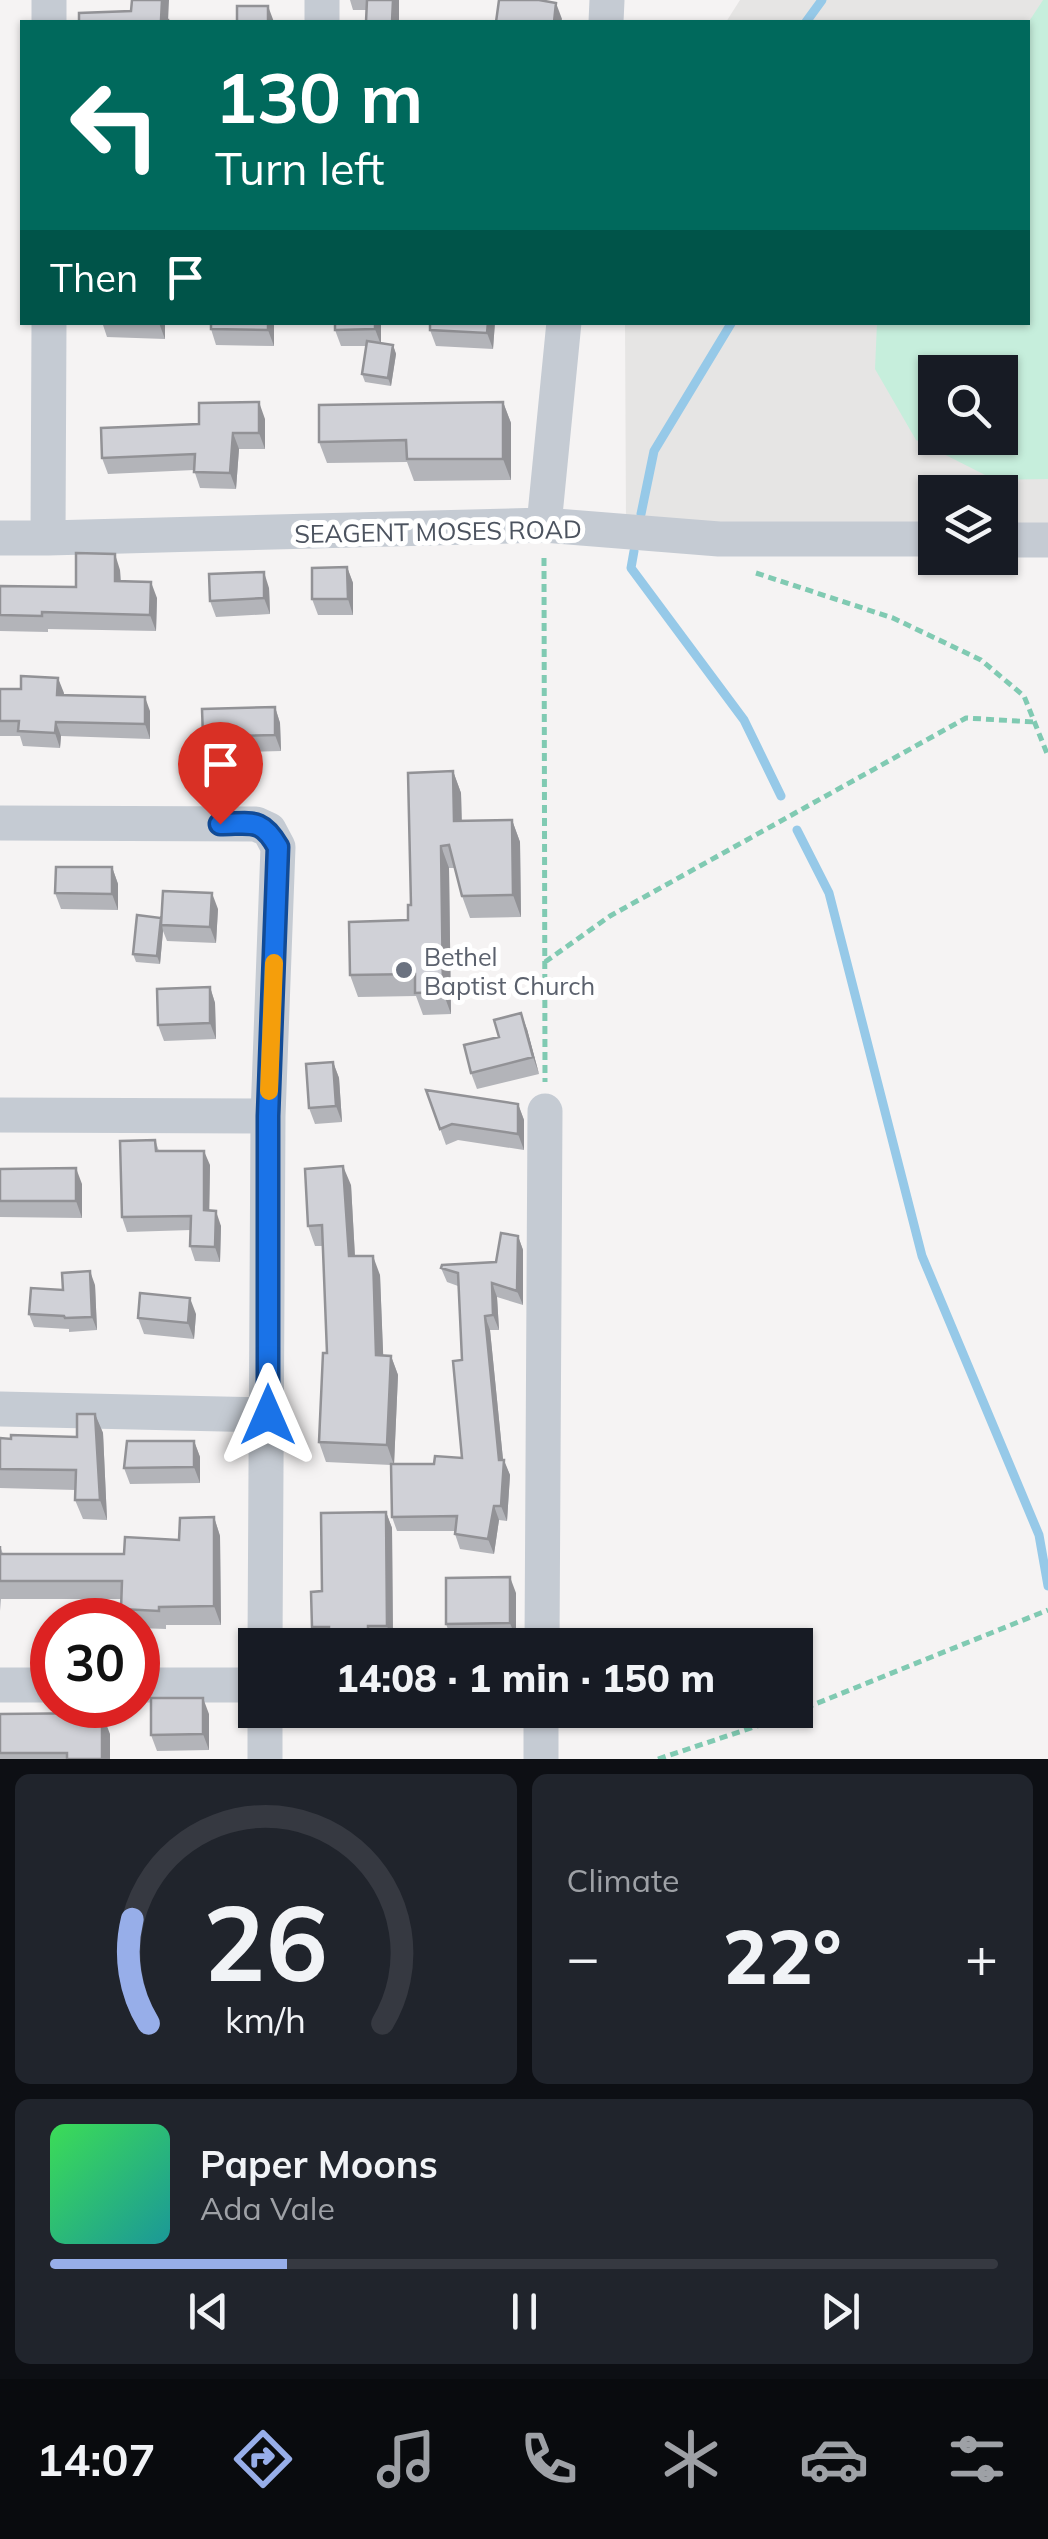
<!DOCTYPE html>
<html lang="en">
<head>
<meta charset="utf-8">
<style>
  :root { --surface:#171b24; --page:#20242c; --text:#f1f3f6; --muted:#9ea1a6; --line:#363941; --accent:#97aee9 }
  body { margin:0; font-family:Mulish,sans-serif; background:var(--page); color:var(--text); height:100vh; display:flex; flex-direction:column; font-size:38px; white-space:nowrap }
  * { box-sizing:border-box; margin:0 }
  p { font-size:32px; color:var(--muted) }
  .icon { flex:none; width:55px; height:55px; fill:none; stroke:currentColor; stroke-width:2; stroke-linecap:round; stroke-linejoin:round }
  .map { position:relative; height:1759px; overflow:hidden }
  .panel { display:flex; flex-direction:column; gap:15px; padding:15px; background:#0d0f14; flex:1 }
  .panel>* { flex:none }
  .banner { position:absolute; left:20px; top:20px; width:1010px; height:305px; border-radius:0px; box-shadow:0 2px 8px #0004; background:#00695c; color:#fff; overflow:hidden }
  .fabs { position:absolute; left:918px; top:355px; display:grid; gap:20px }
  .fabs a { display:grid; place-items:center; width:100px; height:100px; border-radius:0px; background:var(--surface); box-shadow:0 2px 8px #0004; font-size:50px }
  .speed { position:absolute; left:30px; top:1598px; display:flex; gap:20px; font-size:50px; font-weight:700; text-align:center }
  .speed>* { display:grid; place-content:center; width:130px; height:130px; border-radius:50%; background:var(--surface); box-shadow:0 2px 8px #0004; line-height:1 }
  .speed .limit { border:15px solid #d22; background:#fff; color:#111 }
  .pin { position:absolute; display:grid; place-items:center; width:85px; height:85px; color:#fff; margin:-102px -42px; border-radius:50% 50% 50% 0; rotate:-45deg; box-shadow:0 0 10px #0007 }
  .pin .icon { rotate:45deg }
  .me { position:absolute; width:110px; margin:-55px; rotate:0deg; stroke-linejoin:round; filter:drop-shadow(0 0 8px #0008) }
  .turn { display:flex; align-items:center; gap:35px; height:210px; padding:0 30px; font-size:45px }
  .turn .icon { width:130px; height:130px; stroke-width:2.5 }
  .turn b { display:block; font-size:70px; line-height:85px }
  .then { display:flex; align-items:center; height:95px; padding:0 30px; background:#0003; gap:20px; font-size:38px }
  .big { font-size:75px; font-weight:800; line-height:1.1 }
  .panel .tile { flex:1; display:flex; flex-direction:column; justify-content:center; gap:15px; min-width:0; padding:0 35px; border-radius:15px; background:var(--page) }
  .panel .dial { align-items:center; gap:0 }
  .dial svg { height:260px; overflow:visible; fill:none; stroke:var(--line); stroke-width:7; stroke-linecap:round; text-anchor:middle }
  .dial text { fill:var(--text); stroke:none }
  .song { display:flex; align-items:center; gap:30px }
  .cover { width:120px; height:120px; border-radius:15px; background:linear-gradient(135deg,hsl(130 70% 55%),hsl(180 70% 35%)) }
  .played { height:10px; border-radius:5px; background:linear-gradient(90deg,var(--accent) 25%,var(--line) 25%) }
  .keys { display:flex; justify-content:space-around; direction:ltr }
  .heat { display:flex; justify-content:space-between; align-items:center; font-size:55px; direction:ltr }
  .panel .tiles { flex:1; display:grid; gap:15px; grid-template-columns:1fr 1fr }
  .tile:last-child { grid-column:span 2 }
  .trip { position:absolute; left:238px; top:1628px; width:575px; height:100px; border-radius:0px; background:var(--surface); box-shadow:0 2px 8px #0004; font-weight:800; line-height:100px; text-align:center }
  .dock { display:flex; height:160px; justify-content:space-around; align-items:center; background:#090b0e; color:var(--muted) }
  .dock .icon { width:70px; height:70px }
  .dock .active { color:var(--accent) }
  .dock b { font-size:45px; color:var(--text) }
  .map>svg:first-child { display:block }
  .education { fill:#e6e5e4; fill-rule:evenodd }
  .green { fill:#c6eedc; fill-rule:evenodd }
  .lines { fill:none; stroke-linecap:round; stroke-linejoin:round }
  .stream { stroke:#96c9e8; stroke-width:9 }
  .path { stroke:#80cab2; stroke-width:5; stroke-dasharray:8 5; stroke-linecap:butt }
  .minor { stroke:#c5cbd3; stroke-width:35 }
  .wall { fill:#b3b4b9 }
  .shaded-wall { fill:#929296 }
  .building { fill:#d0d1d7; stroke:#929296; stroke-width:2.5 }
  .route-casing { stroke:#114b97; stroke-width:25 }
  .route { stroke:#1a73e8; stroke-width:18 }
  .slow { stroke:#f59e0b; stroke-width:18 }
  .worship-dot { fill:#6b7280; stroke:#fff; stroke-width:4 }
  .labels { text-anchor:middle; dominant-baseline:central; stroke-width:10; stroke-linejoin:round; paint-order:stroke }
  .street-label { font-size:25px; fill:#4c535f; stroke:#fff }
  .worship-label { font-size:25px; fill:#5b616d; stroke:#fff; text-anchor:start }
</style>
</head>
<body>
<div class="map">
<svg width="1048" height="1759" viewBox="0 0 1048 1759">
  <rect width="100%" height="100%" fill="#f5f3f3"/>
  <!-- education -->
  <path class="education" d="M740,0h308v527h-48v-35h-65v35l-309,-5 -1,-199 403,-1v-300h-302zM935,372h65v66h-65z"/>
  <!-- green -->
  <path class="green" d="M1043,0h5v479l-53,1 -79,-40 -41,-71 2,-46 151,-1v-299zM935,372h65v66h-65z"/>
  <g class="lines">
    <!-- stream -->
    <path class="stream" d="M806,22l16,-22
      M641,514l13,-63 78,-129
      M634,551l-3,17 113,152 37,76
      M797,830l32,63 93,363 117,279 9,51"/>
    <!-- path -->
    <path class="path" d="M544,558l1,524
      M756,573l137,45 88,42 43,36 24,60
      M545,962l65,-46 356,-198 69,4
      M658,1759l120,-40 270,-109"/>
    <!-- minor -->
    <path class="minor" d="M49,0v22
      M322,22v-22
      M606,22l1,-22
      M544,525l20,-203
      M0,538h48l496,-13 175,14h216
      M48,538l1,-216
      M1000,540h48
      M0,823l256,1 13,6 9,17 -10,269 -3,529
      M0,1115l268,1
      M0,1409l268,6
      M542,1645l3,-534
      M0,1685h52
      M138,1685h117
      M265,1710v49
      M541,1759v-49"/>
  </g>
  <!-- wall -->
  <path class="wall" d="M350,0h49v22h-33l1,-12h-14z
    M102,322h63v17l-58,-2z
    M211,322h63v24l-58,-1 -5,-16z
    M335,322h46v22l12,1 3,9 -5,32 -26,-4 -3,-8 4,-28h-25l-6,-16z
    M430,322h65l-2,27 -57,-3 -6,-16z
    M503,402l8,21v57l-97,1 -7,-19 -80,1 -8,-21z
    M265,419v30h-26l-3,40 -36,-1 -6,-18 -86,4 -6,-16 97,-34z
    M347,567l6,16v32h-35l-6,-16z
    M120,570l1,11 36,17 -1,33 -108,-2v3l-48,-1v-45l76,1z
    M269,588l1,26 -54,3 -6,-16z
    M58,678l5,17 87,16v28l-89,-3 -1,12 -37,-2 -3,-10h-20v-47h21z
    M275,707l5,16 1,28 -73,2 -5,-16z
    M453,771l8,22 1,28 50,-1 8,22 1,75 -51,1 -8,-22 -7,-28h-6l2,146 -28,1 -7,-19 -58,1 -8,-22 58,-55 3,-15z
    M112,867l6,17v26l-57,-1 -6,-16z
    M218,909l-2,34 -49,-2 -4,-10 -3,33 -24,-2 -3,-8 28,-36z
    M210,987l5,16 1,36 -52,2 -6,-16z
    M527,1029l12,45 -62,15 -6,-16 28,-36z
    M333,1062l6,16 3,44 -27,2 -6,-16z
    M426,1090l92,14 6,16v30l-66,-10 -12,5z
    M155,1140l4,11 51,14 -1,46 12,15 -1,36 -25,-1 -5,-15 1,-16 -64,2 -5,-15z
    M0,1169l82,15v34l-82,-1z
    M351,1185l4,71 25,19 3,80 8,1 7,19 -4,89h40l28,-6v-98l-4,-74 -11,-4 -6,-14 55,-6 22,-26 5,14v55l-26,-8 2,33h-9l13,130 7,15 -3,46 -8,-1 -5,34 -34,-5 -5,-15v-3h-58l-5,-14 -1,-52 -65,-3 -7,-20 8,-89 -4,-107h-8l-7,-20z
    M95,1285l2,45 -28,2v-3l-35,-2 -5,-13 34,-24z
    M196,1314l-2,25 -50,-5 -6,-16z
    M95,1414l8,19 4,87 -24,-1 -8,-19 1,-10 -76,-2v-50l77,-1z
    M194,1441l6,16v26l-70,1 -6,-16z
    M386,1512l6,16 1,114h-19v3h-45v-2h-12l-5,-16 10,-36z
    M214,1517l6,19 1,89h-55v4l-28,-1v-8h-13l-4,-11v-10h-120l-1,12v-65l3,8h121l55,-14z
    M516,1593v46l-64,1 -6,-16z
    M0,1714l110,20v25h-110z
    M209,1714v36l-52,1 -6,-16z"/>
  <!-- shaded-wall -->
  <path class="shaded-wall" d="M162,0h7l-1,22 -7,-2z
    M393,0h6v22h-7z
    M556,3l6,16 -1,3h-7z
    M268,6l6,16h-6z
    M165,322v17l-6,-16z
    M268,322h6v24l-6,-16z
    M375,322h6v23l-6,-16z
    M488,322h7l-2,27 -6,-16z
    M393,345l3,9 -5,32 -3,-8z
    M259,402l6,17v30l-6,-16z
    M503,402l8,21v57l-8,-21z
    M233,433l6,16 -3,40 -6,-16z
    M115,554l5,16 1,27 -6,-16z
    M347,567l6,16v32l-5,-16z
    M264,572l5,16 1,26 -6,-16z
    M151,582l6,16 -1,33 -6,-16z
    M58,678l6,15 -2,17 -5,-15z
    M145,697l5,14v28l-5,-15z
    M275,707l5,16 1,28 -6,-16z
    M56,722l5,14 -1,12 -5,-15z
    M453,771l8,22 1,50 -8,-22z
    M512,820l8,22 1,75 -8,-22z
    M441,846l8,22 2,146 -8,-22z
    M112,867l6,17v26l-6,-16z
    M212,893l6,16 -2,34 -6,-16z
    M161,918l2,13 -3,33 -3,-8z
    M210,987l5,16 1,36 -6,-16z
    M521,1013l6,16 12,45 -6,-17z
    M333,1062l6,16 3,44 -6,-16z
    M518,1104l6,16v30l-6,-16z
    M204,1151l6,14 -1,60 -5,-15z
    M343,1166l8,19 5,91 -7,-20z
    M76,1168l6,16v34l-6,-17z
    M216,1211l5,15 -1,36 -5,-15z
    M518,1236l5,14v55l-6,-14z
    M373,1256l7,19 4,100 -8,-20z
    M90,1271l5,14 2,45 -5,-13z
    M492,1283l5,14 2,33 -6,-15z
    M190,1298l6,16 -2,25 -6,-16z
    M485,1316l5,14 14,139v-9l6,15 -3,46 -6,-15 -2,-46z
    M391,1356l7,19 -4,90 -7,-20z
    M95,1414l8,19 4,87 -7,-20z
    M194,1441l6,16v26l-6,-16z
    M494,1506l5,14 -5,34 -6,-15z
    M386,1512l6,16 1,114 -6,-16z
    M214,1517l6,19 1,89 -7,-19z
    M510,1577l6,16v46l-6,-16z
    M368,1626l6,16v3h-6z
    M203,1698l6,16v36l-6,-16z
    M102,1713l8,21v25h-8z"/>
  <!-- building -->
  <path class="building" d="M132,0h30l-1,20h7v2h-89v-9l52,-2z
    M367,0h26l-1,22h-26z
    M499,0h40l17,3 -2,19h-58z
    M237,6h31v16h-31z
    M211,322h57v8l-57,-1z
    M335,322h40v7l-40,1z
    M430,322h58l-1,11 -57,-3z
    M367,341l26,4 -5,33 -26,-4z
    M259,402v31h-26l-3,40 -36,-1 1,-18 -93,4 -1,-30 98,-4v-21z
    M503,402v57h-96l-1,-19 -87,2v-37z
    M76,553l39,1v27l36,1 -1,33 -108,-3v4l-42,-1v-29l76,1z
    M347,567l1,32h-36v-31z
    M264,572v26l-54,3 -1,-27z
    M21,676l37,2 -1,17 88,2v27l-89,-2 -1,11 -37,-2 1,-10h-19v-32h21z
    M275,707v28l-72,2 -1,-28z
    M453,771l1,50 58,-1 1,75 -51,1 -13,-51 -8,1 2,146 -28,1v-19l-65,1 -1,-53 59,-2v-15h3l-3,-132z
    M56,867h56v27l-57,-1z
    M163,891l49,2 -2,34 -49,-2z
    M137,915l24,3 -4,38 -24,-2z
    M210,987v36l-52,2 -1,-36z
    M521,1013l12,44 -62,16 -7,-28 35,-8 -5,-17z
    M333,1062l3,44 -27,2 -3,-44z
    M426,1090l92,14v30l-66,-10 -12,5z
    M155,1140l1,11h48v59l12,1 -1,36 -25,-1 1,-30 -69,1 -2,-76z
    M343,1166l6,90h24l3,99 15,1 -4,89 -68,-3 4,-89h4l-5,-128 -14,1 -3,-57z
    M76,1168v33h-76v-32z
    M501,1233l17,3 -1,55 -25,-8 1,32 -8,1 14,144h5l-3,46h-7l-6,33 -33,-5 2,-18 -65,1 -1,-53h43l1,-8 27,2 -9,-97 9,-1 -4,-87 -17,-5 1,-3 54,-3z
    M90,1271l2,46 -27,1 -1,-2 -35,-2 2,-26 32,2 -1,-17z
    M140,1293l50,5 -2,25 -50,-5z
    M77,1414h18l5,86h-25l1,-30 -76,-1v-31l11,1v-4l66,2z
    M127,1441h67v26l-70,1z
    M386,1512l1,114h-19v19h-39v-18h-17l-1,-35 11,-1 -1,-78z
    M214,1517v89l-55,1v4l-38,-2 1,-28h-122v-35v8h124l1,-17 54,3 1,-22z
    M510,1577v46l-64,1v-46z
    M151,1698h52v36l-52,1z
    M102,1713v46h-35v-6h-67v-39z"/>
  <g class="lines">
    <defs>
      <path id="route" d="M220,824c31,0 41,-7 58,23l-10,269v299"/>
    </defs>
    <!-- route casing -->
    <use href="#route" class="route-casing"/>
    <!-- route -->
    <use href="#route" class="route"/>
    <!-- slow -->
    <path class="slow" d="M269,1091l5,-128"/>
  </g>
  <!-- markers -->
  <circle class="worship-dot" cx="404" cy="970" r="10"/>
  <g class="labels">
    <!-- street labels -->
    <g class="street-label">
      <text transform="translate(438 531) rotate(-1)">SEAGENT MOSES ROAD</text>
    </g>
    <!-- worship labels -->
    <g class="worship-label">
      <text x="424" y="956">Bethel<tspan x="424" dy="29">Baptist Church</tspan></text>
    </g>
  </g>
</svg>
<div class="fabs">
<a><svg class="icon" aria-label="search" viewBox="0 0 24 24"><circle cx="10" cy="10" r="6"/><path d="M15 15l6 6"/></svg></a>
<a><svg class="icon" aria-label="layers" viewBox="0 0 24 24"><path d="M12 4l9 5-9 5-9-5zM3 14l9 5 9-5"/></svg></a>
</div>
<div class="speed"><div class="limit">30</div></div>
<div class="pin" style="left:220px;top:824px;background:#d93025"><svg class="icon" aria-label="arrive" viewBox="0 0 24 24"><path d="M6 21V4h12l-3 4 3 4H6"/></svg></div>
<svg class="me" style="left:268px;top:1415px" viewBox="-20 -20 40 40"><path d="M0-17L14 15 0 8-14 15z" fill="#1a73e8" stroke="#fff" stroke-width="4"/></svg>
<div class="trip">14:08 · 1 min · 150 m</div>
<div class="banner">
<div class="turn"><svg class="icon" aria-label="left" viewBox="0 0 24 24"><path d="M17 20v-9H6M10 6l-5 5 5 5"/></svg><div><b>130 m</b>Turn left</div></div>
<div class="then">Then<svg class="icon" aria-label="arrive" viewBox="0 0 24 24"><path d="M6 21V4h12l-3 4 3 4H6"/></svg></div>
</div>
</div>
<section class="panel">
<div class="tiles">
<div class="tile dial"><svg viewBox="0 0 100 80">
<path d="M14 69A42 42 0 1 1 86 69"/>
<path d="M14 69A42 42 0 0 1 9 37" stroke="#97aee9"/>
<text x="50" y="56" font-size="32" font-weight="700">26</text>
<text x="50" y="72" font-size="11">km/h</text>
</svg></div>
<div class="tile"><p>Climate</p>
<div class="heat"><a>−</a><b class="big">22°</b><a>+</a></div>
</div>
<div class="tile">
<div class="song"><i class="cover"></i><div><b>Paper Moons</b><p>Ada Vale</p></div></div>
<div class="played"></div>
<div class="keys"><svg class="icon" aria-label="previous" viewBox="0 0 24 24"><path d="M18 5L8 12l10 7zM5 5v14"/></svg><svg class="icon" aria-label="pause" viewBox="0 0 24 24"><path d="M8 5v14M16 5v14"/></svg><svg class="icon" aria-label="next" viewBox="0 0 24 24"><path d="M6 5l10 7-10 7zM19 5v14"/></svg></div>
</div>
</div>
</section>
<nav class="dock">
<b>14:07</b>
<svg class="icon active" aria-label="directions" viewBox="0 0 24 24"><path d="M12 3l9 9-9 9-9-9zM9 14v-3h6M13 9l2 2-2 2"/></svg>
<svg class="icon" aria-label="music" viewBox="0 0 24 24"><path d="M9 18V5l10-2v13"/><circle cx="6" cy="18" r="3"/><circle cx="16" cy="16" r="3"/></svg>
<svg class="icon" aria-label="phone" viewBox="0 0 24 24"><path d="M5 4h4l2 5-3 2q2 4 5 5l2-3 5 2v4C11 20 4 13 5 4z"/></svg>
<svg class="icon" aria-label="climate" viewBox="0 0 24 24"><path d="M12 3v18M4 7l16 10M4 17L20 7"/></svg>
<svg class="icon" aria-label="car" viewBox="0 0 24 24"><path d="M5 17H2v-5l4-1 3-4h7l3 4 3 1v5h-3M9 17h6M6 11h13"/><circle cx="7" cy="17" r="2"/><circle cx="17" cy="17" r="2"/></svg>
<svg class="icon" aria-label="filters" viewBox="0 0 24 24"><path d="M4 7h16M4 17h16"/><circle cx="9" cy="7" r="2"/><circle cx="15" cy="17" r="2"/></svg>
</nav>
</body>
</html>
